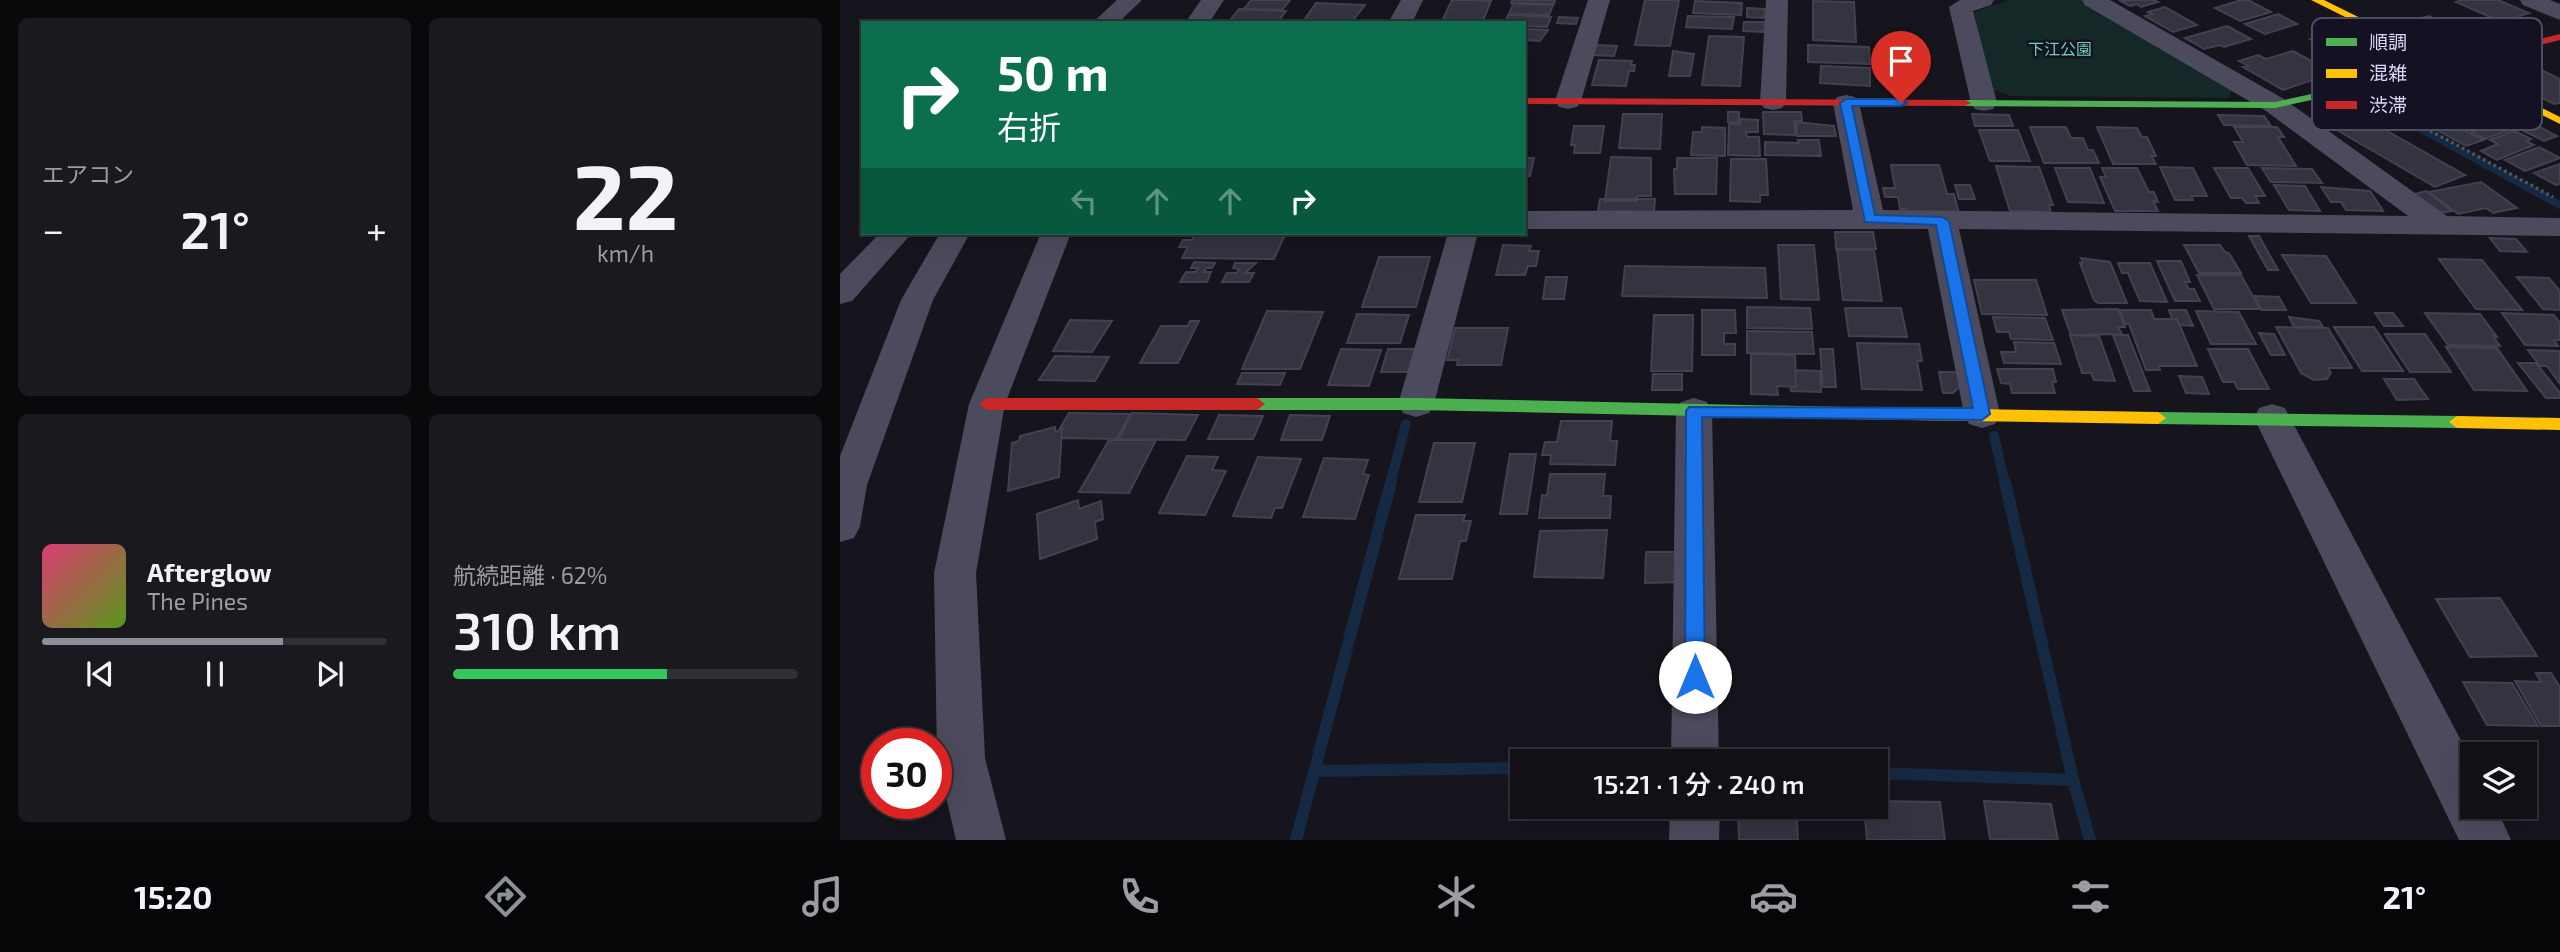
<!DOCTYPE html>
<html lang="ja">
<head>
<meta charset="utf-8">
<style>
  :root { --surface:#101016; --page:#19191f; --text:#f1f3f6; --muted:#9c9da1; --line:#303035; --accent:#8c9099 }
  body { margin:0; font-family:"Exo 2","Noto Sans JP",sans-serif; background:var(--page); color:var(--text); height:100vh; display:flex; flex-direction:column; font-size:26px; white-space:nowrap }
  * { box-sizing:border-box; margin:0 }
  p { font-size:23px; color:var(--muted) }
  .icon { flex:none; width:38px; height:38px; fill:none; stroke:currentColor; stroke-width:2; stroke-linecap:round; stroke-linejoin:round }
  .map { position:relative; flex:1; overflow:hidden }
  .side { display:flex; flex-direction:column; gap:18px; padding:18px; background:#09090c; width:840px }
  .side>* { flex:none }
  .top-card { position:absolute; left:21px; top:21px; width:665px; height:214px; border-radius:0px; box-shadow:0 7px 28px #0002,0 0 0 2px var(--line); background:#0b6e4f; color:#fff; overflow:hidden }
  .controls { position:absolute; left:1620px; top:742px; display:grid; gap:14px }
  .controls a { display:grid; place-items:center; width:77px; height:77px; border-radius:0px; background:var(--surface); box-shadow:0 7px 28px #0002,0 0 0 2px var(--line); font-size:35px }
  .speed { position:absolute; left:21px; top:728px; display:flex; gap:14px; font-size:35px; font-weight:700; text-align:center }
  .speed>* { display:grid; place-content:center; width:91px; height:91px; border-radius:50%; background:var(--surface); box-shadow:0 7px 28px #0002,0 0 0 2px var(--line); line-height:1 }
  .speed .limit { border:10px solid #d22; background:#fff; color:#111 }
  .pin { position:absolute; display:grid; place-items:center; width:60px; height:60px; color:#fff; margin:-72px -30px; border-radius:50% 50% 50% 0; rotate:-45deg; box-shadow:0 0 7px #0007 }
  .pin .icon { rotate:45deg }
  .me { position:absolute; width:77px; margin:-38px; rotate:0deg; stroke-linejoin:round; filter:drop-shadow(0 0 5px #0008) }
  .turn { display:flex; align-items:center; gap:24px; height:147px; padding:0 21px; font-size:32px }
  .turn .icon { width:91px; height:91px; stroke-width:2.5 }
  .turn b { display:block; font-size:49px; line-height:60px }
  .lanes { display:flex; align-items:center; height:66px; padding:0 21px; background:#0003; justify-content:center; gap:35px; direction:ltr }
  .lanes .off { opacity:.35 }
  .big { font-size:52px; font-weight:600; line-height:1.1 }
  .side .tile { flex:1; display:flex; flex-direction:column; justify-content:center; gap:10px; min-width:0; padding:0 24px; border-radius:10px; background:var(--page) }
  .side .dial { align-items:center; gap:0 }
  .dial b { font-size:91px; line-height:1 }
  .song { display:flex; align-items:center; gap:21px }
  .cover { width:84px; height:84px; border-radius:10px; background:linear-gradient(135deg,hsl(340 70% 55%),hsl(90 70% 35%)) }
  .played { height:7px; border-radius:4px; background:linear-gradient(90deg,var(--accent) 70%,var(--line) 70%) }
  .keys { display:flex; justify-content:space-around; direction:ltr }
  .heat { display:flex; justify-content:space-between; align-items:center; font-size:38px; direction:ltr }
  .charge { height:10px; border-radius:5px; background:linear-gradient(90deg,#34c759 62%,var(--line) 0) }
  .side .tiles { flex:1; display:grid; gap:18px; grid-template-columns:repeat(2,1fr) }
  .trip { position:absolute; left:670px; top:749px; width:378px; height:70px; border-radius:0px; background:var(--surface); box-shadow:0 7px 28px #0002,0 0 0 2px var(--line); font-weight:600; line-height:70px; text-align:center }
  .tabs { display:flex; height:112px; justify-content:space-around; align-items:center; background:#060609; color:var(--muted) }
  .tabs .icon { width:49px; height:49px }
  .tabs .current { color:var(--accent) }
  .tabs b { font-size:32px; color:var(--text) }
  main { display:flex; flex:1; min-height:0 }
  .map>svg:first-child { display:block }
  .green { fill:#152828 }
  .lines { fill:none; stroke-linecap:round; stroke-linejoin:round }
  .stream-far2 { stroke:#162942; stroke-width:8 }
  .stream-far1 { stroke:#162942; stroke-width:10 }
  .stream { stroke:#162942; stroke-width:12 }
  .building { fill:#343340; stroke:#434151; stroke-width:2 }
  .path { stroke:#4e5a64; stroke-width:3.5; stroke-dasharray:2.5 3.5; stroke-linecap:butt }
  .street { fill:#4b4b5d; fill-rule:evenodd }
  .fast { fill:#4caf50; fill-rule:evenodd }
  .slow { fill:#ffc107; fill-rule:evenodd }
  .jam { fill:#c62828; fill-rule:evenodd }
  .route { fill:#1a73e8; stroke:#114b97; stroke-width:2 }
  .labels { text-anchor:middle; dominant-baseline:central; stroke-width:5; stroke-linejoin:round; paint-order:stroke }
  .far-park-label { font-size:16px; fill:#6dd0b2; stroke:#131122 }
  .key { fill:#131122; stroke:#4e4c63; stroke-width:2 }
  .key-label { font-size:19px; fill:#d9d7fa }
</style>
</head>
<body>
<main>
<section class="side">
<div class="tiles">
<div class="tile"><p>エアコン</p>
<div class="heat"><a>−</a><b class="big">21°</b><a>+</a></div>
</div>
<div class="tile dial"><b>22</b><p>km/h</p></div>
<div class="tile">
<div class="song"><i class="cover"></i><div><b>Afterglow</b><p>The Pines</p></div></div>
<div class="played"></div>
<div class="keys"><svg class="icon" aria-label="previous" viewBox="0 0 24 24"><path d="M18 5L8 12l10 7zM5 5v14"/></svg><svg class="icon" aria-label="pause" viewBox="0 0 24 24"><path d="M8 5v14M16 5v14"/></svg><svg class="icon" aria-label="next" viewBox="0 0 24 24"><path d="M6 5l10 7-10 7zM19 5v14"/></svg></div>
</div>
<div class="tile"><p>航続距離 · 62%</p><b class="big">310 km</b><div class="charge"></div></div>
</div>
</section>
<div class="map">
<svg width="1720" height="840" viewBox="0 0 1720 840">
  <rect width="100%" height="100%" fill="#16151e"/>
  <!-- green -->
  <path class="green" d="M1170,0h74l148,87 -2,11 -218,-2 -22,-7 -16,-77z"/>
  <g class="lines">
    <!-- stream-far2 -->
    <path class="stream-far2" d="M1536,104l184,101"/>
    <!-- stream-far1 -->
    <path class="stream-far1" d="M1154,436l11,48
      M550,484l16,-60"/>
    <!-- stream -->
    <path class="stream" d="M1165,482l68,298 17,60
      M475,771l207,-3
      M1036,773l197,7
      M456,840l95,-358"/>
  </g>
  <!-- building -->
  <path class="building" d="M411,0h39l-8,10 -38,-1z
    M612,0h15l24,1 -9,22h-41z
    M672,0h43l-1,4 -43,-1z
    M805,0h34l-9,46 -35,-1z
    M1279,0h35l4,2 -17,5 -4,-3 -7,2z
    M1402,0h6l23,12 -31,9 -25,-13z
    M1621,0h37l31,13 -10,3 9,4 -17,6 -55,-24z
    M855,1l47,2 -1,12 -48,-2z
    M973,1l41,1 2,40 -43,-2z
    M476,3l49,2 -14,18h-49z
    M673,4l40,1 -4,10 -40,-1z
    M1325,7l32,18 -24,7 -28,-16 7,-2 -4,-2z
    M907,8l18,1 -1,9 -17,-1z
    M399,9l47,2 -9,12h-43l3,-3 -6,-1z
    M1438,14l19,10 -32,10 -20,-10z
    M668,15l43,2 -4,10 -23,-1v-3h-19z
    M848,16l46,1 -2,12 -46,-2z
    M1589,16l45,22 -26,8 -9,-4 -5,1 -35,-19z
    M719,17l19,1 -2,6 -19,-1z
    M904,22h21l-1,10 -21,-1z
    M1387,26l24,13 -27,8 -4,-2 -16,4 -19,-11z
    M684,29l24,1 -8,11 -16,-1z
    M1502,29l58,29 -40,14 -50,-33z
    M869,36l35,1 -4,49 -38,-1z
    M756,45l21,1 -3,10 -21,-1z
    M968,45l61,2 1,17 -62,-2z
    M833,51l21,3 -4,22h-21z
    M1453,51l40,22 -50,17 -40,-23 5,-1 -9,-5 19,-6 8,4z
    M759,60l33,1 -1,4h4l-1,6h-5l-3,15 -34,-1z
    M1691,65l29,14v24l-6,1 -48,-24 5,-1 -9,-5z
    M981,66l49,2v18l-50,-3z
    M1574,104l69,36 -17,6 -67,-37z
    M888,112h11v11l-11,-1z
    M923,112h38l1,9h-8l1,14 -31,-1z
    M783,114h39l-2,35 -41,-1z
    M1132,114l37,1 4,11h-38z
    M1378,115l46,1 7,10 -47,-1z
    M1519,115l106,60 -30,12 -105,-61z
    M900,119l18,1v12h-12l1,5h12l1,19 -32,-1 1,-31h11z
    M1664,120l14,7 -33,12 -13,-7z
    M956,122l38,4 2,10h-39z
    M1694,124l23,12 -13,5 -22,-11z
    M734,126h30l-4,27h-26l1,-8h-4z
    M862,127l23,1v28l-34,-1 2,-23h9z
    M1190,127h36l5,11h12l5,12h5l6,13h-55z
    M1257,127l40,1 5,9h5l9,19h-5l5,8h-43z
    M1394,127h43l7,10h-6l18,29 -49,-1 -13,-23h9z
    M1139,130h39l12,31h-40z
    M1674,131l17,8 -5,2 8,4 -37,15 -16,-9 17,-7 -8,-4z
    M958,140h21l2,16 -56,-1v-13l34,1z
    M1699,147l21,11 -35,13 -20,-11z
    M771,157l40,1v38h-14v5h-32z
    M684,158h10l-4,18h-6z
    M837,158h40l-1,36h-41l-1,-25h3z
    M891,159h35l2,36h-8v7l-30,-1z
    M1720,164v20l-4,1 -22,-12z
    M1051,165h48l8,29h7l5,20h-51l-1,-5h-7l-2,-12h-13l-2,-9h12z
    M1156,166l43,1 14,38h-4l2,7 -41,-1z
    M1320,167l33,1 14,28h-16l2,4h-18z
    M1215,168h35l14,35 -36,-1z
    M1262,168h35l12,24h5l4,10 -5,-1 5,10h-43l-15,-34h6z
    M1374,168h34l17,28h-10l4,7h-13l-4,-5h-11z
    M1422,168l50,1 10,14 -51,-1z
    M1641,182l36,26 -24,5 -7,-5 -28,6 -29,-22z
    M1115,185h15l5,14h-16z
    M1434,185l31,1 15,25 -31,-1z
    M1481,187l49,4 13,20 -37,-1 -5,-8h-10z
    M1586,191l26,20 -16,3 -25,-19z
    M760,199h55l-1,13 -56,-1z
    M995,232h38l3,17h-40z
    M355,235h90l-11,24 -92,-1 6,-11h-9l4,-7h9z
    M1409,236h10l19,34h-10z
    M1650,238l26,1 11,13 -27,-1z
    M663,245l28,1 -2,5h10l-3,15h-8l-3,9h-29z
    M938,245h36l5,55 -38,-1z
    M1344,245h36l5,7 4,1 12,20h-42z
    M997,250h37l8,51 -39,-1z
    M1442,255l44,1 30,47h-45z
    M539,257h51l-14,50h-54z
    M1241,258l29,4 17,41h-29l-4,-3 -14,-37h3z
    M1599,259l43,1 40,50 -46,-1z
    M1317,261h24l9,21h-5l4,7h5l6,12h-25z
    M354,262l21,1 -3,5h-6l-2,4h7l-4,10h-27l6,-10h9l3,-4h-7z
    M395,263h21l-11,10h9l-5,9h-27l5,-9h10l2,-4 -6,-1z
    M1278,263h32l17,39 -27,-1 -12,-28h-6z
    M785,266l140,2 2,30 -145,-2z
    M1357,275h44l19,34h-46z
    M706,277h21l-3,22h-21z
    M1677,277l32,1 11,13v19l-17,-1z
    M1134,280h62l11,35 -65,-1z
    M1414,296l25,1 7,13h-24z
    M907,307l63,1 2,21 -65,-1z
    M1005,308h56l6,29 -58,-1z
    M1278,309l7,18h-7l4,7 -51,1 -9,-25z
    M862,310h33l1,23h-12v11h11v11h-33z
    M1280,310h31l3,9h23l20,47h-38l1,4h-14l-17,-46h-4z
    M1329,310h17l7,16 -14,-1 -2,-6h-5z
    M427,311l56,1 -23,57h-58z
    M1356,311l43,1 17,32h-45z
    M1535,313h18l10,13h-19z
    M1585,313l55,1 17,23 -4,-1 7,10 -52,-1z
    M1662,313l52,2 6,8v17h-6l4,6 -33,-1z
    M517,314l52,1 -9,28h-53z
    M814,315h39l-1,56h-41z
    M1153,317l52,1 8,22 -42,-1 -2,-7h-12z
    M1449,317l30,4 4,6h-29z
    M230,320l42,1 -20,31 -39,-1z
    M350,321h9l-21,42h-38l21,-37h27z
    M1436,327l52,1 24,40h-24l3,5 -4,6 -13,1 -13,-7z
    M1494,327h40l29,44h-41z
    M615,328h53l-7,37h-44l1,-5h-11z
    M907,331l65,1 2,22 -67,-1z
    M1419,333l15,1 11,21h-14z
    M1545,334h40l26,38h-41z
    M1230,335l29,1 16,45 -21,-1 -3,-7h-9z
    M1273,335h15l22,56h-16z
    M1174,342l40,1 7,21 -57,-1 -3,-11h15z
    M1017,343l62,1 3,17h-5l5,29 -60,-1z
    M1606,347l51,1 30,43 -53,-1z
    M501,349l40,1 -12,36 -41,-1z
    M548,349h27l-6,23h-28z
    M980,349h13l3,38h-13z
    M1368,349h40l21,40h-31l-4,-7h-11z
    M1688,350l32,1v33l-13,-18h-7z
    M911,354l44,1 1,32 -19,-1 1,9 -27,-1z
    M215,356l54,1 -14,24 -56,-1z
    M1678,363h18l24,30v5h-14z
    M1157,369h56l3,13h-4l3,11h-43l-2,-9 -9,-1z
    M955,370l25,1 1,21 -30,-1 -1,-4h6z
    M1099,372h21l3,12 -10,9h-10z
    M402,373h43l-5,12 -43,-1z
    M813,374h29v16h-30z
    M1339,376l23,1 7,17 -23,-1z
    M1544,379h30l14,20 -31,1z
    M229,413l61,1 -13,25 -55,-1v-9l-3,1z
    M292,413l66,2 -13,25 -66,-1z
    M379,415l44,1 -10,23h-45z
    M450,415l40,1 -8,24h-41z
    M721,421h51l-2,20h7l-2,24 -65,-1 1,-9h-9l3,-13h12z
    M215,427v4l7,-2 -3,48 -51,14 4,-48 7,-2 1,-5z
    M269,440h47l-27,53 -50,-1z
    M594,443h41l-13,59h-43z
    M670,454h26l-9,60h-27z
    M347,456l31,1 -6,13 14,1 -21,44 -46,-2z
    M418,457l43,2 -19,49h-7l-4,10 -38,-2z
    M484,458l44,2 -5,14 6,1 -14,44 -52,-2z
    M710,474h55l-2,22h8l-1,22h-71l3,-23 5,1z
    M238,500l1,9 22,-8 2,18 -8,3 2,17 -57,20 -3,-45z
    M576,515h49l-2,6h8l-5,20h-6l-8,38h-53z
    M767,530l-4,48 -69,-1 6,-46z
    M806,552h38v30l-39,1z
    M1660,598l37,58 -67,1 -34,-58z
    M1696,673h15l9,14v39h-19l-26,-45 26,1z
    M1623,682l49,1 26,43 -51,-1z
    M1036,801l64,1 5,38h-78l-3,-33h12z
    M1144,801l67,3 7,36 -68,-1z
    M898,807h58l2,33h-59z"/>
  <g class="lines">
    <!-- path -->
    <path class="path" d="M1548,108l165,89"/>
    <!-- street -->
    <path class="street" d="M277,0h25l-24,23h-26z
      M361,0h23l-15,23h-24z
      M561,0h22l-11,23h-24z
      M748,0h22l-29,101 -4,6 -9,2 -9,-2 -4,-6z
      M926,0h22l-2,102 -4,6 -9,2 -9,-2 -4,-6z
      M1120,0h34l-3,5 -18,6 24,92 -4,6 -9,2 -9,-2 -4,-6 -22,-96z
      M1242,0h28l174,99 163,117 113,2v18l-601,-7 41,185 -5,10 -13,4 -13,-4 -5,-10 -36,-185h-404v-18l329,-1 -20,-107 4,-6 9,-2 9,2 4,6 24,107 525,6 -142,-105 -181,-106z
      M1680,0h30l10,4v16l-37,-15z
      M40,233h32l-60,68 -12,3v-30z
      M100,233h30l-37,67 -66,185 -7,41 -6,12 -14,4v-86l61,-156z
      M201,233h30l-66,171 -29,169 9,185 21,82h-50l-19,-82 -3,-185 35,-169z
      M608,233h30l-44,171 -5,9 -13,4 -13,-4 -5,-9z
      M854,398l13,4 5,9 7,350h-48l5,-350 5,-9z
      M1432,404l13,4 188,355v44h23l15,33h-52l-205,-422 5,-10z
      M830,807h50l-1,33h-50z"/>
    <!-- fast -->
    <path class="fast" d="M1518,84l6,3 -2,2 -87,19 -310,-2 -6,-3 6,-3 310,2z
      M417,398h159l429,9 8,6 -8,6 -429,-9h-159l-8,-6z
      M1318,412l299,4 8,6 -8,6 -299,-4 -8,-6z"/>
    <!-- slow -->
    <path class="slow" d="M1471,0h13l236,117v7z
      M1005,407l313,5 8,6 -8,6 -313,-5 -8,-6z
      M1617,416l103,2v12l-103,-2 -8,-6z"/>
    <!-- jam -->
    <path class="jam" d="M1720,34v6l-202,50 -6,-3z
      M684,98l441,2 6,3 -6,3 -441,-2z
      M147,398h270l8,6 -8,6h-270l-8,-6z"/>
  </g>
  <!-- route -->
  <path class="route" d="M1006,99h55l6,4 -6,3h-49l23,109 67,2 7,4 41,193 -8,6 -280,-3 3,260 -3,6 -7,3 -7,-3 -3,-6 1,-266 3,-4 284,1 -37,-183 -71,-3 -25,-119z"/>
  <g class="labels">
    <!-- far-park labels -->
    <g class="far-park-label">
      <text x="1220" y="48">下江公園</text>
    </g>
  </g>
  <!-- legend -->
  <rect x="1472" y="18" width="230" height="112" rx="10" class="key"/>
  <rect x="1486" y="38" width="31" height="8" fill="#4caf50"/>
  <rect x="1486" y="69" width="31" height="9" fill="#ffc107"/>
  <rect x="1486" y="101" width="31" height="8" fill="#c62828"/>
  <g class="key-label">
    <text x="1529" y="49">順調</text>
    <text x="1529" y="80">混雑</text>
    <text x="1529" y="112">渋滞</text>
  </g>
</svg>
<div class="controls">
<a><svg class="icon" aria-label="layers" viewBox="0 0 24 24"><path d="M12 4l9 5-9 5-9-5zM3 14l9 5 9-5"/></svg></a>
</div>
<div class="speed"><div class="limit">30</div></div>
<div class="pin" style="left:1061px;top:103px;background:#d93025"><svg class="icon" aria-label="arrive" viewBox="0 0 24 24"><path d="M6 21V4h12l-3 4 3 4H6"/></svg></div>
<svg class="me" style="left:855px;top:677px" viewBox="-20 -20 40 40"><circle r="19" fill="#fff"/><path d="M0-13L10 11 0 6-10 11z" fill="#1a73e8"/></svg>
<div class="trip">15:21 · 1 分 · 240 m</div>
<div class="top-card">
<div class="turn"><svg class="icon" aria-label="right" viewBox="0 0 24 24"><path d="M7 20v-9h11M14 6l5 5-5 5"/></svg><div><b>50 m</b>右折</div></div>
<div class="lanes"><svg class="icon off" aria-label="left" viewBox="0 0 24 24"><path d="M17 20v-9H6M10 6l-5 5 5 5"/></svg><svg class="icon off" aria-label="ahead" viewBox="0 0 24 24"><path d="M12 20V5M6 11l6-6 6 6"/></svg><svg class="icon off" aria-label="ahead" viewBox="0 0 24 24"><path d="M12 20V5M6 11l6-6 6 6"/></svg><svg class="icon" aria-label="right" viewBox="0 0 24 24"><path d="M7 20v-9h11M14 6l5 5-5 5"/></svg></div>
</div>
</div>
</main>
<nav class="tabs">
<b>15:20</b>
<svg class="icon current" aria-label="directions" viewBox="0 0 24 24"><path d="M12 3l9 9-9 9-9-9zM9 14v-3h6M13 9l2 2-2 2"/></svg>
<svg class="icon" aria-label="music" viewBox="0 0 24 24"><path d="M9 18V5l10-2v13"/><circle cx="6" cy="18" r="3"/><circle cx="16" cy="16" r="3"/></svg>
<svg class="icon" aria-label="phone" viewBox="0 0 24 24"><path d="M5 4h4l2 5-3 2q2 4 5 5l2-3 5 2v4C11 20 4 13 5 4z"/></svg>
<svg class="icon" aria-label="climate" viewBox="0 0 24 24"><path d="M12 3v18M4 7l16 10M4 17L20 7"/></svg>
<svg class="icon" aria-label="car" viewBox="0 0 24 24"><path d="M5 17H2v-5l4-1 3-4h7l3 4 3 1v5h-3M9 17h6M6 11h13"/><circle cx="7" cy="17" r="2"/><circle cx="17" cy="17" r="2"/></svg>
<svg class="icon" aria-label="filters" viewBox="0 0 24 24"><path d="M4 7h16M4 17h16"/><circle cx="9" cy="7" r="2"/><circle cx="15" cy="17" r="2"/></svg>
<b>21°</b>
</nav>
</body>
</html>
